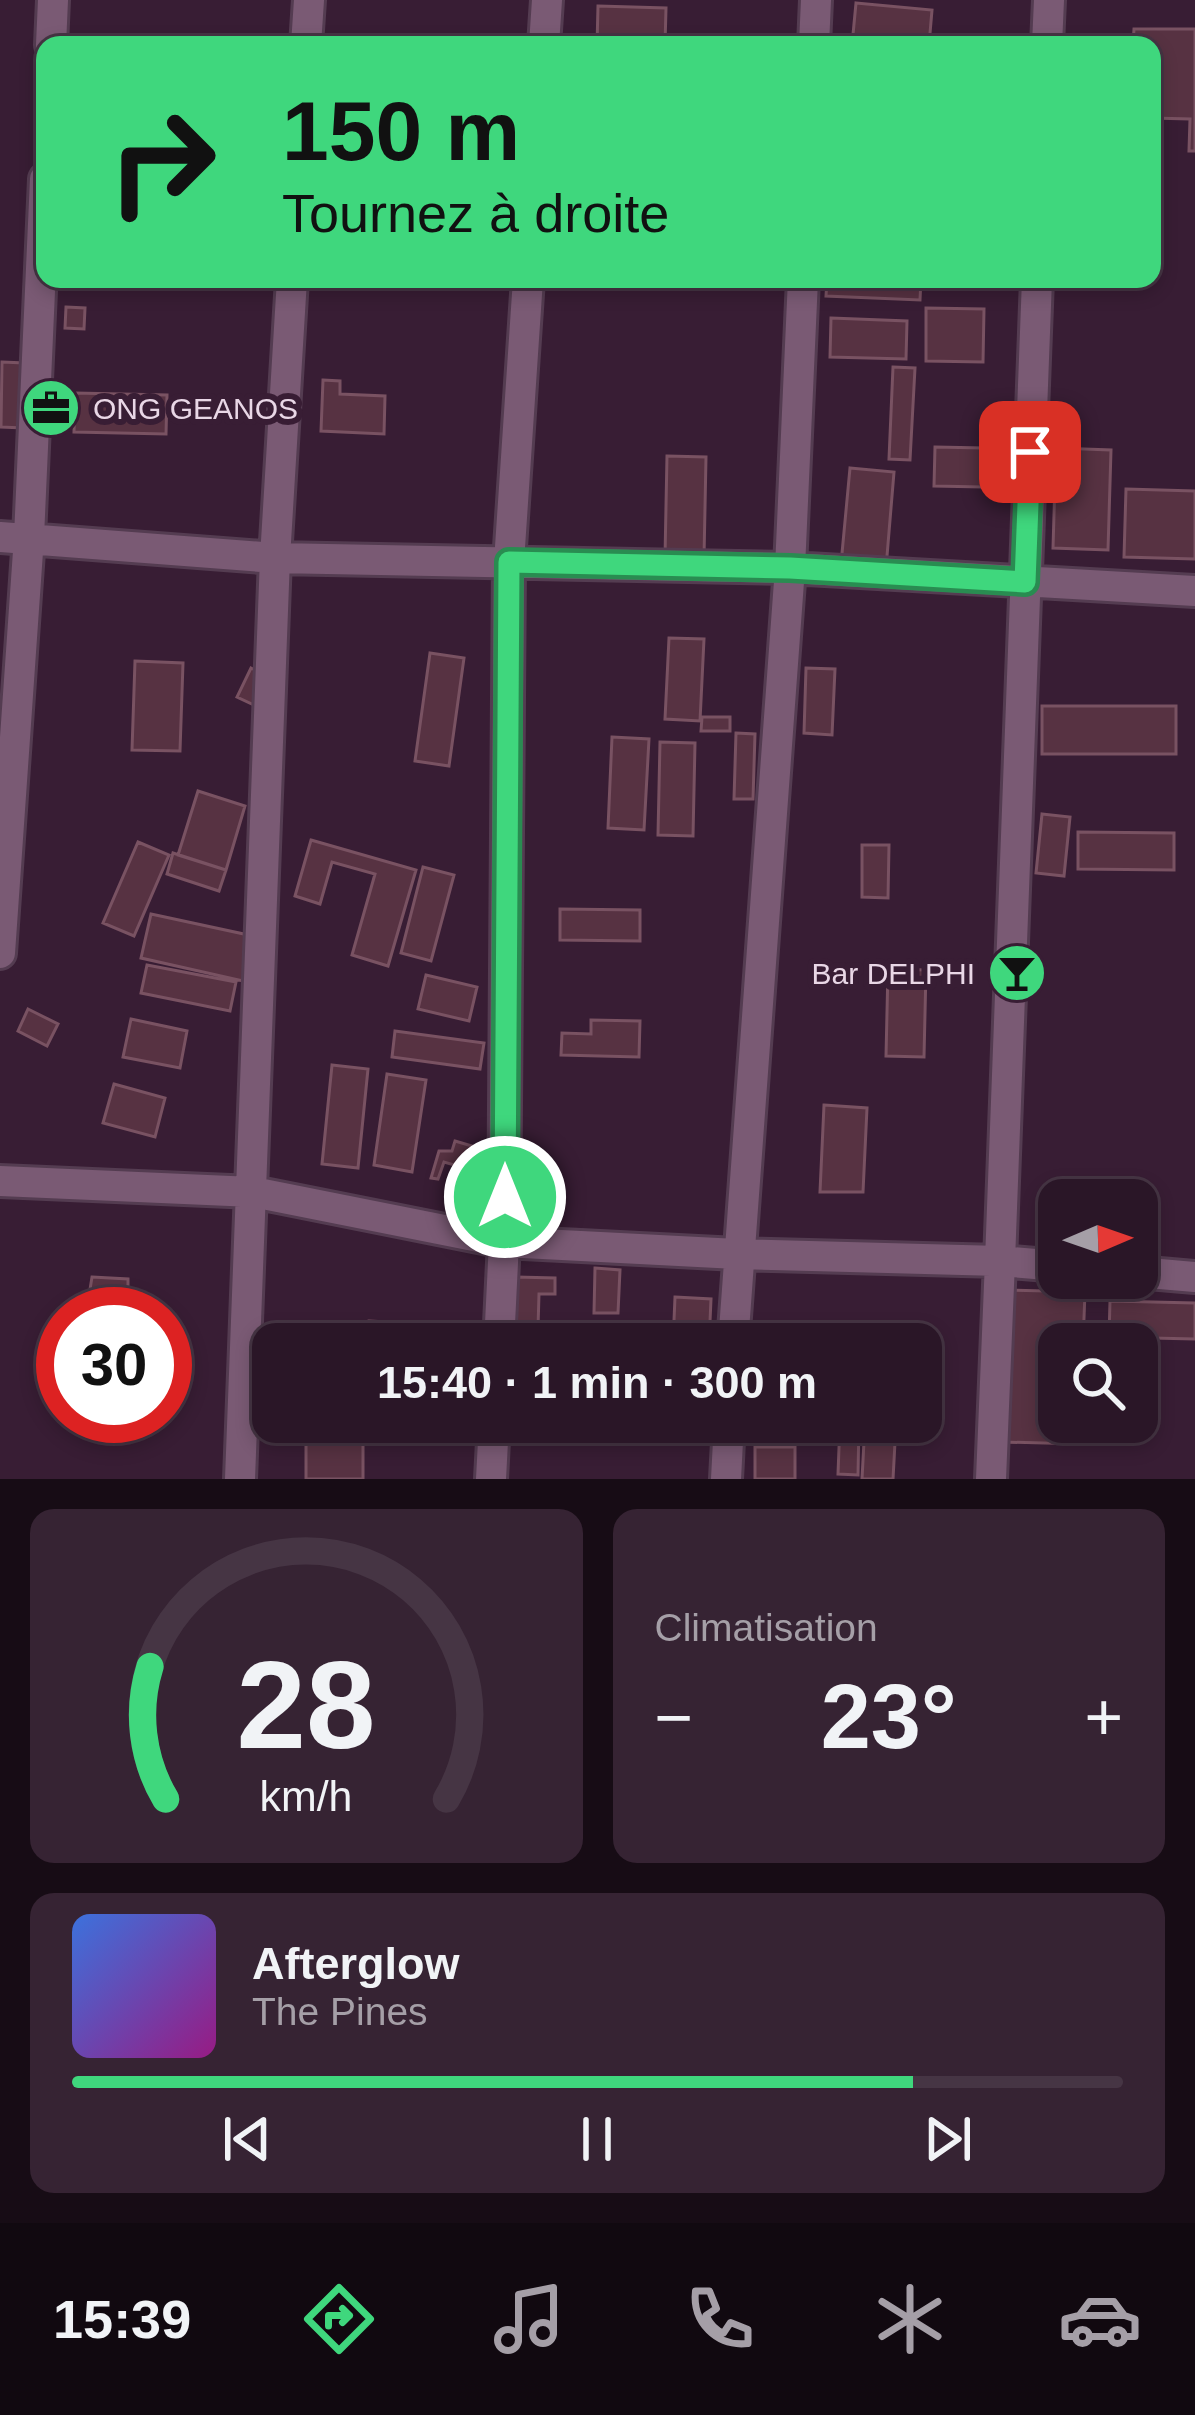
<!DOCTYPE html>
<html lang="fr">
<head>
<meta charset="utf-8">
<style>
  :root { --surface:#2a1627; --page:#362333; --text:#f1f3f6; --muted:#a59fa7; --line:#463544; --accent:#3fd77d }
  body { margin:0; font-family:Helvetica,sans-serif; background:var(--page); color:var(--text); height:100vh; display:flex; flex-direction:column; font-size:45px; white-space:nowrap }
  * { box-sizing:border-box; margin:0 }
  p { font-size:39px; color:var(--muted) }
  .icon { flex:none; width:66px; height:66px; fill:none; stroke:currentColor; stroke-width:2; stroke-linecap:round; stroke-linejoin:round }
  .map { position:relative; height:1479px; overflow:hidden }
  .sheet { display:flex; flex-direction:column; gap:30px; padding:30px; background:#170c15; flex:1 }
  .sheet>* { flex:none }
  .banner { position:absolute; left:36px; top:36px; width:1125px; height:252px; border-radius:24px; box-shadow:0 6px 18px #0003,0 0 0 3px var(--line); background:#3fd77d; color:#111; overflow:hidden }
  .needle { width:78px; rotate:88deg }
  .fabs { position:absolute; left:1038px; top:1179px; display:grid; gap:24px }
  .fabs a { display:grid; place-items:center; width:120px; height:120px; border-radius:24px; background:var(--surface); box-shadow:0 6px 18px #0003,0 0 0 3px var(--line); font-size:60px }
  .speed { position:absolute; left:36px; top:1287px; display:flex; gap:24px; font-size:60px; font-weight:700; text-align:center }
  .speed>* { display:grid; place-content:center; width:156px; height:156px; border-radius:50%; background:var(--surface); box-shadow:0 6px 18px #0003,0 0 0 3px var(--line); line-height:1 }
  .speed .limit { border:18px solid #d22; background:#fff; color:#111 }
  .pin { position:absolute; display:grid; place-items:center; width:102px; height:102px; color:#fff; margin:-51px; border-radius:24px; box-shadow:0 6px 18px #0006 }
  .me { position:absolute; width:132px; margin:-66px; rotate:0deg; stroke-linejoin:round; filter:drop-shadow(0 0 9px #0008) }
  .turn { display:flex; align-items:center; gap:42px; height:252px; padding:0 48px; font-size:54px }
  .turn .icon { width:156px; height:156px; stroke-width:2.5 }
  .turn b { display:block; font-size:84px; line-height:102px }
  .big { font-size:90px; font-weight:800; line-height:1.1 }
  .sheet .tile { flex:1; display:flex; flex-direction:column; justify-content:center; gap:18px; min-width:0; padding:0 42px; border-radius:24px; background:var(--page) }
  .sheet .dial { align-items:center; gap:0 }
  .dial svg { height:312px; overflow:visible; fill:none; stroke:var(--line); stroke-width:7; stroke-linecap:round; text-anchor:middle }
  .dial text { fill:var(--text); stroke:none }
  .song { display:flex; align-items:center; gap:36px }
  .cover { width:144px; height:144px; border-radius:18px; background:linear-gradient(135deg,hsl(220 70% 55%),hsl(310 70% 35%)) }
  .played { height:12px; border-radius:6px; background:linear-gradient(90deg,var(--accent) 80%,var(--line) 80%) }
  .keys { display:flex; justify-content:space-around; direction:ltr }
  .heat { display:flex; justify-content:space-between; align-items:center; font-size:66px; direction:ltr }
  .sheet .tiles { flex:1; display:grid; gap:30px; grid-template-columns:1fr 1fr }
  .tile:last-child { grid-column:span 2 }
  .trip { position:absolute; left:252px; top:1323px; width:690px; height:120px; border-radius:24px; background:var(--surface); box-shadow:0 6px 18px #0003,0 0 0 3px var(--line); font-weight:800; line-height:120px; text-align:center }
  .tab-bar { display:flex; height:192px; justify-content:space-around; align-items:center; background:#110910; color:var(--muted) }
  .tab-bar .icon { width:84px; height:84px }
  .tab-bar .active { color:var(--accent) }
  .tab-bar b { font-size:54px; color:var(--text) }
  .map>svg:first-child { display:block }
  .building { fill:#573242; stroke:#795262; stroke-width:3 }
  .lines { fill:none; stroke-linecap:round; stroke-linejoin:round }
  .minor-casing { stroke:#543c51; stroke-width:36 }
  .minor { stroke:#7a5a74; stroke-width:30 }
  .route-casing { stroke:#298c51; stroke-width:30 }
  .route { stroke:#3fd77d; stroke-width:21 }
  .labels { text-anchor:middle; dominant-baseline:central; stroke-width:12; stroke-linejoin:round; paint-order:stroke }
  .poi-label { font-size:30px; fill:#e9d7e6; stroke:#381d34; text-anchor:start }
</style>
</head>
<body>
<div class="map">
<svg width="1195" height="1479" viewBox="0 0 1195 1479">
  <rect width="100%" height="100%" fill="#381d34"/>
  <!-- building -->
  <path class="building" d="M856,3l76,7 -3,35h-77z
    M598,6l68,2 -1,37h-68z
    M1134,29h61v122h-6l1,-32 -38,-1v-73h-19z
    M72,279h105l-1,6z
    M827,279h94l-1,21 -94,-4z
    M66,307l19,1 -1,21 -19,-1z
    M926,308l58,1 -1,53 -57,-1z
    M831,318l76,3 -1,38 -76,-2z
    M2,362l22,1 -1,65 -22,-1z
    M893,367l22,1 -5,92 -21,-1z
    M323,380l17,1v13l45,2 -1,38 -63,-3z
    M75,393l92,2 -1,39 -92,-2z
    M935,447l48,1 -1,39 -48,-1z
    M1056,448l55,2 -3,100 -55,-2z
    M667,456l39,1 -2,101 -39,-1z
    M850,468l44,4 -8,96 -45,-4z
    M1126,489l69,2v68l-71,-2z
    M669,638l35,1 -4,82 -35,-2z
    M430,653l34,5 -15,108 -34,-5z
    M135,661l48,2 -3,88 -48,-1z
    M251,668l17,8 -14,29 -17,-8z
    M806,668l29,1 -3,66 -28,-2z
    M1042,706h134v48h-134z
    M702,717h28v14h-29z
    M736,733l19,1 -2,65h-19z
    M612,737l37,2 -5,91 -36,-2z
    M660,742l35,1 -2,93 -35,-1z
    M198,791l47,15 -19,64 -48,-15z
    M1042,814l28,3 -6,59 -28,-3z
    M1078,832l96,1v37l-96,-1z
    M311,840l105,30 -28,96 -36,-11 23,-81 -43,-12 -12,42 -25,-8z
    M138,842l31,13 -35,81 -31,-13z
    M862,845h27l-1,53 -26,-1z
    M173,853l53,17 -7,21 -52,-17z
    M423,867l31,8 -23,86 -30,-8z
    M560,909l80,1v31l-80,-1z
    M151,914l102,22 -10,45 -102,-23z
    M147,965l89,17 -6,29 -89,-18z
    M888,969l38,1 -2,87 -38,-1z
    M426,975l51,12 -8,34 -51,-12z
    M28,1009l30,15 -11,22 -29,-15z
    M131,1019l56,12 -7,37 -57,-11z
    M591,1020l49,1 -1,36 -78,-2 1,-22 29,1z
    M395,1031l89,12 -4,26 -88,-12z
    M332,1065l36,4 -10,99 -36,-4z
    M387,1074l39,6 -14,92 -38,-7z
    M114,1084l51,14 -10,39 -52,-14z
    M824,1105l43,3 -4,84h-43z
    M455,1141l17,5 -7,22 -21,-6 -6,17 -7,-1 8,-27h13z
    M595,1268l25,2 -2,43h-24z
    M92,1277l36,2v35h-42z
    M516,1277l39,1v16h-16l-1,34h-23z
    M1005,1290l80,2 -2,52h-24v78h22v22l-79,-2z
    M675,1297l36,2 -2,45h-36z
    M1110,1301l85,2v36l-86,-2z
    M369,1321l35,2 -1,21h-36z
    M840,1422h19l-1,53 -20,-1z
    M865,1423l31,1 -3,55h-31z
    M306,1441l57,1v37h-57z
    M755,1447h40v32h-40z"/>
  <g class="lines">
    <defs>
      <path id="minor" d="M51,45l2,-45
        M306,45l3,-45
        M544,45l3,-45
        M814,45l2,-45
        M1047,45l2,-45
        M1037,279l-37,982 59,5
        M0,537l275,21 515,10 405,23
        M0,953l29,-416 16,-358
        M0,1181l253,11 251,50 233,12 263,7 -9,218
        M1137,1272l58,5
        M499,1344l5,-102 5,-680 19,-283
        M733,1344l57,-776 13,-289
        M240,1479l35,-921 17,-279
        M491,1479l3,-57
        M726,1479l3,-57"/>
    </defs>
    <!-- minor casing -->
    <use href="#minor" class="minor-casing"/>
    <!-- minor -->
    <use href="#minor" class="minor"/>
  </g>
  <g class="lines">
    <defs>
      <path id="route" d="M505,1197l4,-635 281,6 235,14 5,-130"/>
    </defs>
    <!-- route casing -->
    <use href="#route" class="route-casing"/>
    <!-- route -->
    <use href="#route" class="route"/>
  </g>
  <!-- icons -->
  <defs>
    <symbol id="office-disc" viewBox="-11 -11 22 22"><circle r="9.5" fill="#3fd77d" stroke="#381d34"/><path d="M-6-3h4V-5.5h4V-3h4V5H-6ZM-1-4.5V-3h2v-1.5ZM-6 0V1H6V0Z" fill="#111"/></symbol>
    <symbol id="bar-disc" viewBox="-11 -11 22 22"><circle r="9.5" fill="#3fd77d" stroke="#381d34"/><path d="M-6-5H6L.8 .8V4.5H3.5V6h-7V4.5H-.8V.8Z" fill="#111"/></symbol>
  </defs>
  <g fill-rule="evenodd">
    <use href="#office-disc" x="18" y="375" width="66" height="66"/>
    <use href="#bar-disc" x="984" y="940" width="66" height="66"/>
  </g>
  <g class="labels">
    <!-- poi labels -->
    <g class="poi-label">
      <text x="93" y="408">ONG GEANOS</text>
      <text x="975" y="973" text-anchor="end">Bar DELPHI</text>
    </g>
  </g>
</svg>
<div class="fabs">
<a><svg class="needle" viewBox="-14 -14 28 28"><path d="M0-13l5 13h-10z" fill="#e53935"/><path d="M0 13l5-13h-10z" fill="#a59fa7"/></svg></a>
<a><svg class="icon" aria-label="search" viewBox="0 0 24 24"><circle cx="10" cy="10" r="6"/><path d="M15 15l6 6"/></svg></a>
</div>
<div class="speed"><div class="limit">30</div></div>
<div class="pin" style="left:1030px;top:452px;background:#d93025"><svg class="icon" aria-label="arrive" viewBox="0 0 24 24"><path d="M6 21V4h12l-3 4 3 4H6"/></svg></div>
<svg class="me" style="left:505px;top:1197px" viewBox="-20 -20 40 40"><circle r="17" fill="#3fd77d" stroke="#fff" stroke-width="3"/><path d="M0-11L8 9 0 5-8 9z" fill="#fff"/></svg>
<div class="trip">15:40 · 1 min · 300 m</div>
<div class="banner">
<div class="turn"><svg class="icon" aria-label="right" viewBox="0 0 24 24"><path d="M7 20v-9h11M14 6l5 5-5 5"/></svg><div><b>150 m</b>Tournez à droite</div></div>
</div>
</div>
<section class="sheet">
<div class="tiles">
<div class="tile dial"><svg viewBox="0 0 100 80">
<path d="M14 69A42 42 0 1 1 86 69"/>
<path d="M14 69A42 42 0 0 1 10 35" stroke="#3fd77d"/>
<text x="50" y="56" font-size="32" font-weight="700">28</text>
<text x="50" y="72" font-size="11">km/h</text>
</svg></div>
<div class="tile"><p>Climatisation</p>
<div class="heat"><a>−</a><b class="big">23°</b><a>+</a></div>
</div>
<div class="tile">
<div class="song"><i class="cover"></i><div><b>Afterglow</b><p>The Pines</p></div></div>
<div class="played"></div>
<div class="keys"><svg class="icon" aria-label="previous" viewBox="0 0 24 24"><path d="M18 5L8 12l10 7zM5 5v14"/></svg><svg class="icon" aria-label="pause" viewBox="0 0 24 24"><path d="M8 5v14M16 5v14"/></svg><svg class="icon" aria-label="next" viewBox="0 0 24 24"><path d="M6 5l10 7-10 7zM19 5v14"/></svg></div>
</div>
</div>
</section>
<nav class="tab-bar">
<b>15:39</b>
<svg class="icon active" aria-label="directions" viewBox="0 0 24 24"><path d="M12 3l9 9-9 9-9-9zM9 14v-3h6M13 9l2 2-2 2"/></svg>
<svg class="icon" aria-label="music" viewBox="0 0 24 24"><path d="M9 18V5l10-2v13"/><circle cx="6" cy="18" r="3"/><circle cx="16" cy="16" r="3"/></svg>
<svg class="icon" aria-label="phone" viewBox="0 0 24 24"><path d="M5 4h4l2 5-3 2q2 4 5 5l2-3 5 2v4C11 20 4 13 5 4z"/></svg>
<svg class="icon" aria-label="climate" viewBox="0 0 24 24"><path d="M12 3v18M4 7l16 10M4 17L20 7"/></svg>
<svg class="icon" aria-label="car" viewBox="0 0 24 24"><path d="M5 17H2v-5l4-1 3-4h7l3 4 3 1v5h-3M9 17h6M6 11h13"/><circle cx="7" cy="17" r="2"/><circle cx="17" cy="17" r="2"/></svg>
</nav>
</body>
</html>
